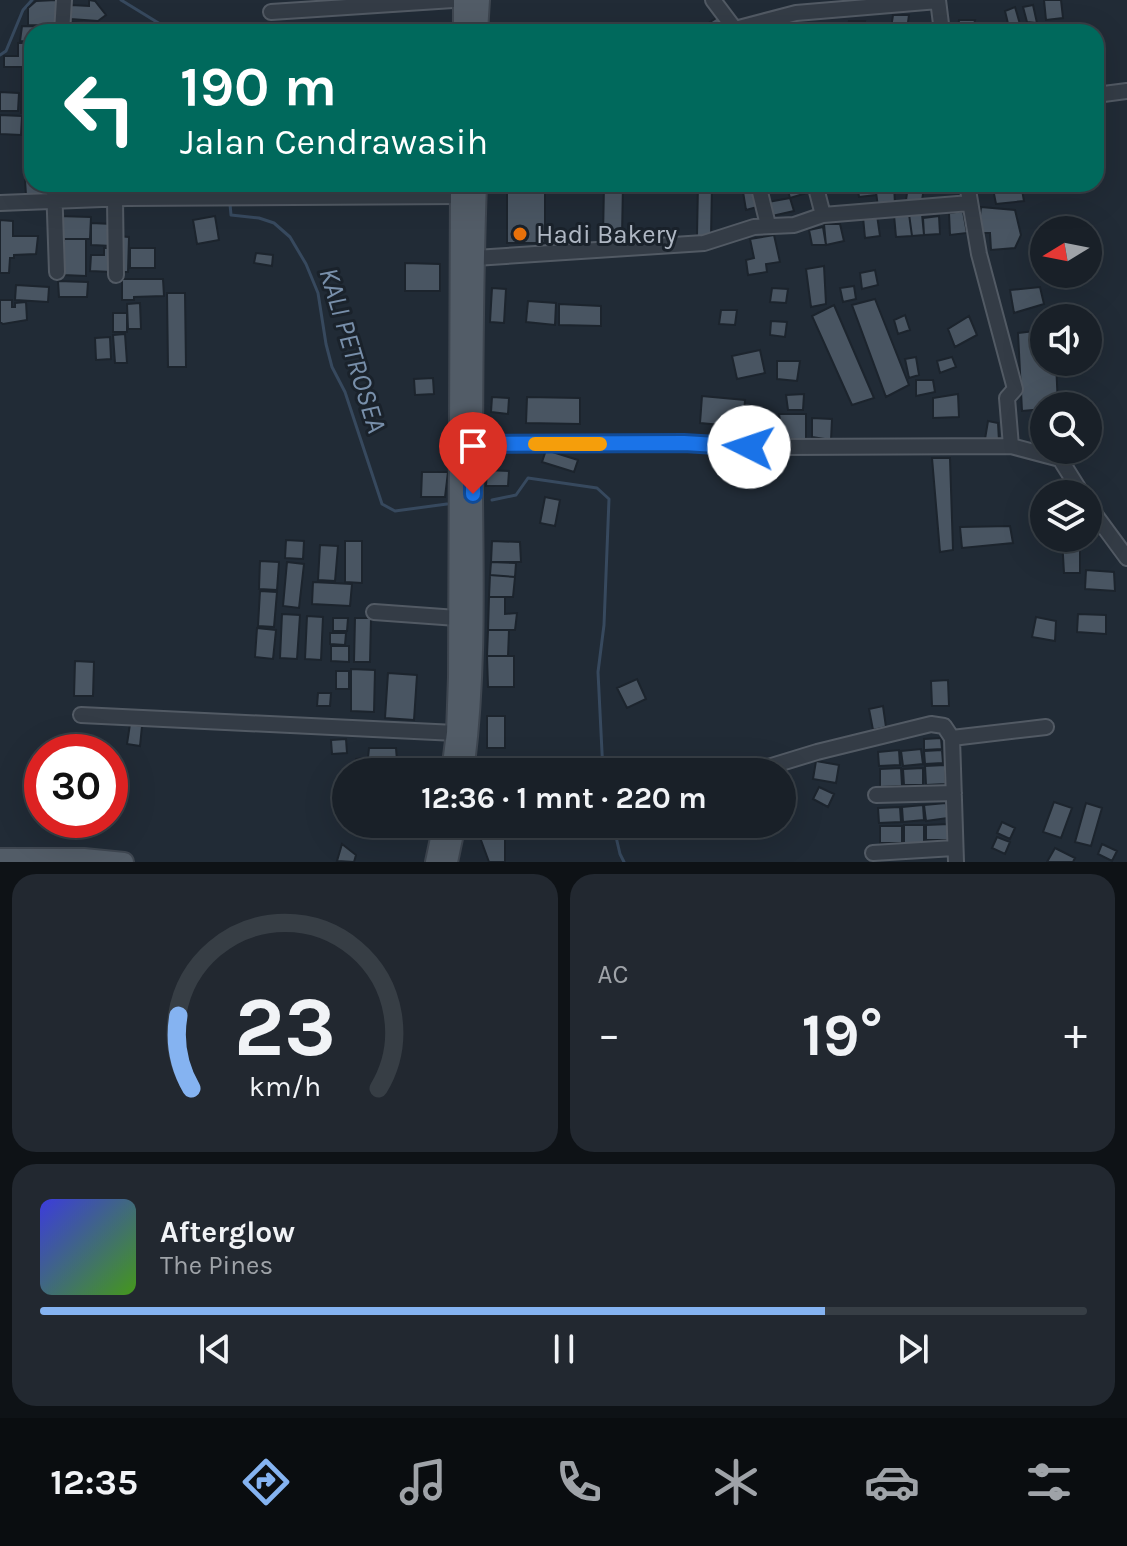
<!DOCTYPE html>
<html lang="id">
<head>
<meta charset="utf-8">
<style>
  :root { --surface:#192028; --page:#222830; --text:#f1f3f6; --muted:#9fa3a8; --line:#373e45; --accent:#85b3f1 }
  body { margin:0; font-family:Karla,sans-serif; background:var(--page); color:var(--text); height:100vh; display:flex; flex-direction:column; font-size:30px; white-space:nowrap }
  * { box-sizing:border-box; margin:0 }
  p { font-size:26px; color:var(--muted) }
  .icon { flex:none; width:44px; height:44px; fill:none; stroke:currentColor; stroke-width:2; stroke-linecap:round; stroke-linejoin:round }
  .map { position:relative; height:862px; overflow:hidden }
  .sheet { display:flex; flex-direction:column; gap:12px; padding:12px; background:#0e1216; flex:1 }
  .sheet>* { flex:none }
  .banner { position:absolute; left:24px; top:24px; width:1080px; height:168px; border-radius:24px; box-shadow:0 8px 32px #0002,0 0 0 2px var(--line); background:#00695c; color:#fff; overflow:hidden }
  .needle { width:52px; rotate:260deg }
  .controls { position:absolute; left:1030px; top:216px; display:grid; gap:16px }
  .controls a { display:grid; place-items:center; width:72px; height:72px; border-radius:50%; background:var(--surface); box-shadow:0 8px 32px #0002,0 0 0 2px var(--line); font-size:40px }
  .speed { position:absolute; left:24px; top:734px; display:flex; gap:16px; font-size:40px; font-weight:700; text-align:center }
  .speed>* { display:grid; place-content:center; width:104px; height:104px; border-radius:50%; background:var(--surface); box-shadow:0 8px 32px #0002,0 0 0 2px var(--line); line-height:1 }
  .speed .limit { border:12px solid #d22; background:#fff; color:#111 }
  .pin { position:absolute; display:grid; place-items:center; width:68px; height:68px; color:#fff; margin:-82px -34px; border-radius:50% 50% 50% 0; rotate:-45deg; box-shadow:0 0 8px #0007 }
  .pin .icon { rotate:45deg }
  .me { position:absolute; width:88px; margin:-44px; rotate:274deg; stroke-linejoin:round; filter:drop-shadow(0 0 6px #0008) }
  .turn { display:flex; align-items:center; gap:28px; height:168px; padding:0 24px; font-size:36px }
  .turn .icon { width:104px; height:104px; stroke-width:2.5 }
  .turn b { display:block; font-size:56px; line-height:68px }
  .big { font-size:60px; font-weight:700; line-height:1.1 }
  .sheet .card { flex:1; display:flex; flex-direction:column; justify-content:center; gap:12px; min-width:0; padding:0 28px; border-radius:24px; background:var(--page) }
  .sheet .dial { align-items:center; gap:0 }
  .dial svg { height:208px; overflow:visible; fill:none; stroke:var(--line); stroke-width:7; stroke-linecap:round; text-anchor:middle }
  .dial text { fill:var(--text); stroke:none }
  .song { display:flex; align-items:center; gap:24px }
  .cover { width:96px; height:96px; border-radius:12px; background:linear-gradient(135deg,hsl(240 70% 55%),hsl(100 70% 35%)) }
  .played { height:8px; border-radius:4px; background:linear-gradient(90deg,var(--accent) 75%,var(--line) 75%) }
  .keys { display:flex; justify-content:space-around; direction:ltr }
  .heat { display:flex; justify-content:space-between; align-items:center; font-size:44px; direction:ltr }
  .sheet .tiles { flex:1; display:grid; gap:12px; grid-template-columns:1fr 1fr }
  .card:last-child { grid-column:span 2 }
  .trip { position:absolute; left:332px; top:758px; width:464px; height:80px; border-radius:40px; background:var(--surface); box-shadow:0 8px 32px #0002,0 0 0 2px var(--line); font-weight:700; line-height:80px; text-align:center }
  .menu { display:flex; height:128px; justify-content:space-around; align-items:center; background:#0a0d10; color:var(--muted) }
  .menu .icon { width:56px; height:56px }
  .menu .current { color:var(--accent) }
  .menu b { font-size:36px; color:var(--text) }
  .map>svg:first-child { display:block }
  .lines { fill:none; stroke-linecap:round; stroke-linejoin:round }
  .stream { stroke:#37495e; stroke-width:3 }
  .building { fill:#495562; stroke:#1c242d; stroke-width:2 }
  .minor-casing { stroke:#525a64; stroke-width:18 }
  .major-casing { stroke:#3e4650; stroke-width:22 }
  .minor { stroke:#343c46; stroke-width:14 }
  .major { stroke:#525c67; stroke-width:18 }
  .route-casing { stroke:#114b97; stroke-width:20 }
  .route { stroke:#1a73e8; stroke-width:14 }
  .slow { stroke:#f59e0b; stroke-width:14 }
  .food-dot { fill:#e8710a; stroke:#1a222b; stroke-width:3 }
  .labels { text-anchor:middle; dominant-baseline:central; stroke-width:6; stroke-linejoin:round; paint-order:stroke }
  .poi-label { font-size:26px; fill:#afb7c3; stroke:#1a222b; text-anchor:start }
  .water-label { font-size:28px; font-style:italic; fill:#788faa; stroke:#1a222b }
</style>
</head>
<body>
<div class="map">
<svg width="1127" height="862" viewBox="0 0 1127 862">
  <rect width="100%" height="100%" fill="#212b36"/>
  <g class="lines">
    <!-- stream -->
    <path class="stream" d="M121,0l44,27 4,5
      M0,55l6,-4 17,-41 9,-10
      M230,204l1,11 28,3 15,5 16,14 16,27 12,29 8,51 6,23 13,25 37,112 13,7 52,-7
      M492,500l24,-5 12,-17 69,10 12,11 -5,126 -6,47 5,100
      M613,824l7,30 4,8"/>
  </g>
  <!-- building -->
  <path class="building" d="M56,0l1,26 -29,-1v-17l8,-7z
    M89,0l6,1 11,14 -8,6 -28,-2 1,-14 18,1z
    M1044,0h17l2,18 -17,2z
    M1033,5l4,18 -10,-1 -4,-15z
    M1015,7l7,24 -12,1 -5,-21z
    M893,15h16l-2,15 -16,-2z
    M718,17l6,15h-28v-1z
    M959,20h16l-2,12h-15z
    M849,21h16l-2,11h-16z
    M70,22l26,2v8h-26z
    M22,26l36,1 -1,5h-25v10l-12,-1z
    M18,43h14v24h-28v-11h14z
    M22,69h10v44h-11z
    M0,92l19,1 -1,18h-18z
    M0,115l22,1 -1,19 -21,-1z
    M25,180h7v4h10v7h7v8l-23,-4z
    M92,184h32v13l-32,-1z
    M507,184h38v59h-38z
    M604,184h19l-1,53h-19z
    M698,184h14l-1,53 -14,-1z
    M756,184l5,22 -15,4 -4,-24z
    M786,184h22l2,8 -20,6z
    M857,184h18l1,11 -17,2z
    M894,184l1,21 -17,2 -3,-22z
    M992,184h29l3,17 -28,3z
    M908,186l16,1 -2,14 -16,-1z
    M790,198l4,13 -22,5 -4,-14z
    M981,207l34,3 6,25 -6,13 -24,2 -1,-17h-12z
    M963,211l4,22 -17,2 -1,-22z
    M909,214l3,22 -16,1 -2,-22z
    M909,214h13l2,21 -12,1z
    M877,215l3,21 -15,2 -2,-21z
    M58,216l33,1 -1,22h-32z
    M215,216l4,24 -22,4 -4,-24z
    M939,216l1,18 -16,1 -1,-17z
    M0,220l13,1v15h25l-2,18 -22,1v3h-4l-1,15h-9z
    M91,223l22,1 -1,22 -21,-1z
    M824,224h16l4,17 -18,4z
    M823,227l3,18h-14l-3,-15z
    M774,235l6,27 -14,2 1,8 -19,3 -2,-15 8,-2 -4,-19z
    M117,236l12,1 -1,35h-12z
    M64,239h22v37l-23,-1z
    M104,248h8v24l-22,-1 1,-16h13z
    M130,248h25v20h-25z
    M256,253l17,2 -1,11 -18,-3z
    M405,263l35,1v27h-35z
    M824,266l2,38 -15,3 -5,-38z
    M875,270l3,15 -16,4 -2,-16z
    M122,279h41l1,17 -30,1v3h-12z
    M58,281l30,1 -1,15h-28z
    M16,285l33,2 -1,15 -33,-2z
    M854,286l2,13 -13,3 -3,-14z
    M1040,287l4,17 -30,9 -4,-23z
    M492,288l14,1 -2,34 -14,-1z
    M772,288l16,1 -2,14 -16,-1z
    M167,293h18l1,74h-18z
    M875,299l34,86 -23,12 -34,-92z
    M0,300h12v7h3v-4l11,-1 1,18 -24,4 -3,-2z
    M528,301l28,2 -1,22 -29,-3z
    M140,303l1,26h-13l-1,-25z
    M559,304l42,2v20l-42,-1z
    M834,305l40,93 -22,7 -40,-89z
    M721,310h16l-2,15 -16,-1z
    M113,313h14v19h-14z
    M905,315l5,15 -12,4 -4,-14z
    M969,316l8,19 -22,12 -7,-18z
    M771,321l16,1 -2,15 -15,-2z
    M1044,330v32h12l2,44h-14v3l-22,2 -4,-78z
    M125,334l2,29h-12l-2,-28z
    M110,337l1,22 -15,1 -1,-22z
    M760,350l5,23 -28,6 -5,-23z
    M916,357l3,18 -10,3 -4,-19z
    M952,357l4,10 -16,6 -3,-12z
    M777,361h23l-3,20 -20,-2z
    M433,378l1,16 -19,1 -1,-16z
    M916,380h17l2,12 -19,4z
    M804,394l-1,16h-15l-2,-15z
    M958,394l1,23 -26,1v-20z
    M702,396l43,4 -2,27 -43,-4z
    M492,397l17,1 -1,16 -17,-2z
    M527,397l53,1v26l-54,-1z
    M1092,412l5,32 -9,3v-34z
    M779,414h27v29l-23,-1z
    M812,418l20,1 -1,21 -19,-3z
    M988,421l10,2 1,18 -14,-2z
    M546,450l32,10 -4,12 -32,-10z
    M932,458h18l3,92 -13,2z
    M487,470l22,1 -1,15h-22z
    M422,472h26l-3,25h-24z
    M545,497l15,3 -5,26 -15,-3z
    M1010,526l3,17 -51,5 -2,-21z
    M1062,538h18v35h-16z
    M286,540l18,1 -1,18 -18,-1z
    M345,541h17v42l-17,-1z
    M492,541l28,1 1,20h-30z
    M320,545l18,1 -3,35 -17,-1z
    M260,561l19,1 -2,28 -18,-1z
    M287,562l17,2 -5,44 -16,-2z
    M491,562l25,1 -1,14 -25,-2z
    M1086,570l28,2 1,19 -30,-2z
    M490,575l25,2 -2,20h-24z
    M313,582l39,2 -2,22 -38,-2z
    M260,591l17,1 -3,35 -16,-1z
    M489,597h16v17l12,-1 -2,17h-27z
    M282,614l18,1 -3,44 -17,-1z
    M1078,614l28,1v19l-29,-2z
    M307,616l16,1 -2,43 -16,-1z
    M1036,617l20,4 -1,20 -23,-4z
    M333,618h15l-1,13h-14z
    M355,618h16l-1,44h-16z
    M257,628l19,2 -3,29 -18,-2z
    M488,630h21l-1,26h-21z
    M330,633h16l-1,12 -15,-1z
    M331,646h18v16l-18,-1z
    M487,656h27v31h-26z
    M75,661l19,1 -1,34h-19z
    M351,669l24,1 -1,42 -23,-1z
    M336,671h13v18h-13z
    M388,673l29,2 -3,45 -29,-2z
    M637,679l9,20 -19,9 -10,-20z
    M948,680l1,26h-17l-1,-25z
    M318,693h13l-1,13h-13z
    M883,706l3,21 -13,3 -4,-21z
    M487,716h18v32h-18z
    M130,724l12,2 -2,20 -13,-2z
    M941,738l1,11 -18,1v-11z
    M346,739l1,14 -15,1 -1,-14z
    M369,748h27l1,13 9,-1v12h-50v-13l12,-1z
    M921,749l2,15 -20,2 -2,-15z
    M899,750l1,15 -21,1 -1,-14z
    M942,750l1,13 -18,1 -1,-13z
    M816,761l23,4 -3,18 -23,-4z
    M486,762h54l17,10h-71z
    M945,765l1,19 -20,1 -1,-19z
    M901,768l1,18 -22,1v-18z
    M923,768v17h-19l-1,-16z
    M819,787l15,7 -6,13 -15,-8z
    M1054,802l18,6 -11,30 -18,-6z
    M946,803l2,15 -22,3 -2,-16z
    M1086,803l16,5 -11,38 -16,-4z
    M923,805l1,15 -21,2 -1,-15z
    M900,807l1,15 -22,1 -1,-15z
    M1002,822l13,6 -5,11 -13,-6z
    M949,824v16h-23v-15z
    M904,825h20v18h-20z
    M880,826h22v17h-22z
    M478,832l27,4v26h-16z
    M997,837l13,5 -5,12 -13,-6z
    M342,844l14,11 -2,7 -17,-1z
    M1102,844l15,7 -5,10 -14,-7z
    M1055,848l20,10 -2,4h-26z"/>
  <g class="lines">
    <defs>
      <path id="minor" d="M713,0l24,32
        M938,0l4,32
        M271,12l182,-12
        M735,29l61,-16 142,-12
        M62,32l2,-32
        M1096,95l31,-4
        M54,184l3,88
        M758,184l10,41
        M815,184l8,31
        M967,184l12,70 36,135 -8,9 4,48
        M115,200l1,75
        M0,203l127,-5 333,-2
        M475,258l229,-15 50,-16 40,-2 29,-10 147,-12
        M473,444l211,-1 98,4 229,-1 49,13 22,35
        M1088,505l39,53
        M374,612l83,6
        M81,715l375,18
        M952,738l94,-11
        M752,772l65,-20 114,-28 13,2 8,12 4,124
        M876,795l78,-2
        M455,829l24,-5
        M873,853l81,-5"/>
      <path id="major" d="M463,32v-32
        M478,32l2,-32
        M451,772l5,-39 2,-56 2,-493
        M464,772c12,-90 10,-182 9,-273 0,-105 0,-210 4,-315
        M0,858h84l40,4
        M435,862l8,-38
        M448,862l8,-38"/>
    </defs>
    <!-- minor casing -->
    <use href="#minor" class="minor-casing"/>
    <!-- major casing -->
    <use href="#major" class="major-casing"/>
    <!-- minor -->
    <use href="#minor" class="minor"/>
    <!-- major -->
    <use href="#major" class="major"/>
  </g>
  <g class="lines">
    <defs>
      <path id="route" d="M473,494v-50l211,-1 65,4"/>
    </defs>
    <!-- route casing -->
    <use href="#route" class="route-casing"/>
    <!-- route -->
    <use href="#route" class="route"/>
    <!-- slow -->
    <path class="slow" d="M535,444h65"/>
  </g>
  <!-- markers -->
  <circle class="food-dot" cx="520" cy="234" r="8"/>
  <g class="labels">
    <!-- poi labels -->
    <g class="poi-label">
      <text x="536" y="234">Hadi Bakery</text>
    </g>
    <!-- water labels -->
    <g class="water-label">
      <text transform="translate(353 350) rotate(73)">KALI PETROSEA</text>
    </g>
  </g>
</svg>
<div class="controls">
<a><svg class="needle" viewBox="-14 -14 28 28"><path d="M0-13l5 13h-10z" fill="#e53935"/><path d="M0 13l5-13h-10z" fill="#9fa3a8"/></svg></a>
<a><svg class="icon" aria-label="sound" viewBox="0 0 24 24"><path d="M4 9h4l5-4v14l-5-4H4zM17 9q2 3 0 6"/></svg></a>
<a><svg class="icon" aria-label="search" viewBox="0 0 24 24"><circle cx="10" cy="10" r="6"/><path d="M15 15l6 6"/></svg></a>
<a><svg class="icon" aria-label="layers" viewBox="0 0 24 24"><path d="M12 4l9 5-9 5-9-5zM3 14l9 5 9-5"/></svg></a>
</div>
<div class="speed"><div class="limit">30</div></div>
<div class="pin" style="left:473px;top:494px;background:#d93025"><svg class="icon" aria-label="arrive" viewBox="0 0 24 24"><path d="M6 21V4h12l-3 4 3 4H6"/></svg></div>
<svg class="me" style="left:749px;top:447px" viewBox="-20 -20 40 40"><circle r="19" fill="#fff"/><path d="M0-13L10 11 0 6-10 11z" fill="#1a73e8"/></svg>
<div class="trip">12:36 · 1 mnt · 220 m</div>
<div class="banner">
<div class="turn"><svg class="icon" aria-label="left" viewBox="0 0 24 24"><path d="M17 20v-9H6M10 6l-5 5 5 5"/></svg><div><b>190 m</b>Jalan Cendrawasih</div></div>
</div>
</div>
<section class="sheet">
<div class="tiles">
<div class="card dial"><svg viewBox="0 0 100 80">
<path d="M14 69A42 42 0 1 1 86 69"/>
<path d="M14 69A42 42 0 0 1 9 41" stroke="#85b3f1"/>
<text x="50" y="56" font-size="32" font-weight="700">23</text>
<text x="50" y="72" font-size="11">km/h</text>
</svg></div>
<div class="card"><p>AC</p>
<div class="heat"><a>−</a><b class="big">19°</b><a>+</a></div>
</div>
<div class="card">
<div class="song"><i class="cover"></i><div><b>Afterglow</b><p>The Pines</p></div></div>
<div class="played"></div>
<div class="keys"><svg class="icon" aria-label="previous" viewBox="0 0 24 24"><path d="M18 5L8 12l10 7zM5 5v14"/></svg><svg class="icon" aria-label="pause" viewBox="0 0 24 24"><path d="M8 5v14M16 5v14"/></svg><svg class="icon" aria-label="next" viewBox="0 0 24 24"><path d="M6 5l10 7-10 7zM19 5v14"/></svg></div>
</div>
</div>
</section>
<nav class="menu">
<b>12:35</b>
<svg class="icon current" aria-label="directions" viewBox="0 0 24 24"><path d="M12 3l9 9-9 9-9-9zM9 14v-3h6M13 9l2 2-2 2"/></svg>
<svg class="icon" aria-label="music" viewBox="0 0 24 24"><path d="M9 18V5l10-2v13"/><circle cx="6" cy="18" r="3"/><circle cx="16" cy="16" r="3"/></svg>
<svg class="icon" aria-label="phone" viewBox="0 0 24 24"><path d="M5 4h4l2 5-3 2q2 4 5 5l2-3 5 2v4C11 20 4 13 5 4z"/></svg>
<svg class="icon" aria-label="climate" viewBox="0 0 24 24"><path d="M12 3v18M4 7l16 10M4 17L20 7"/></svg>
<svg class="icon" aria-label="car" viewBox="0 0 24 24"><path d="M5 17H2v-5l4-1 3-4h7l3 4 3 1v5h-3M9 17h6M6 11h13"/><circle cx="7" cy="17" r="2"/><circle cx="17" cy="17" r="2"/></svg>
<svg class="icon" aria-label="filters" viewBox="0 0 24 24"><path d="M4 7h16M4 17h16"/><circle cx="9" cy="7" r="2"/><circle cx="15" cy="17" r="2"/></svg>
</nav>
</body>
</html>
